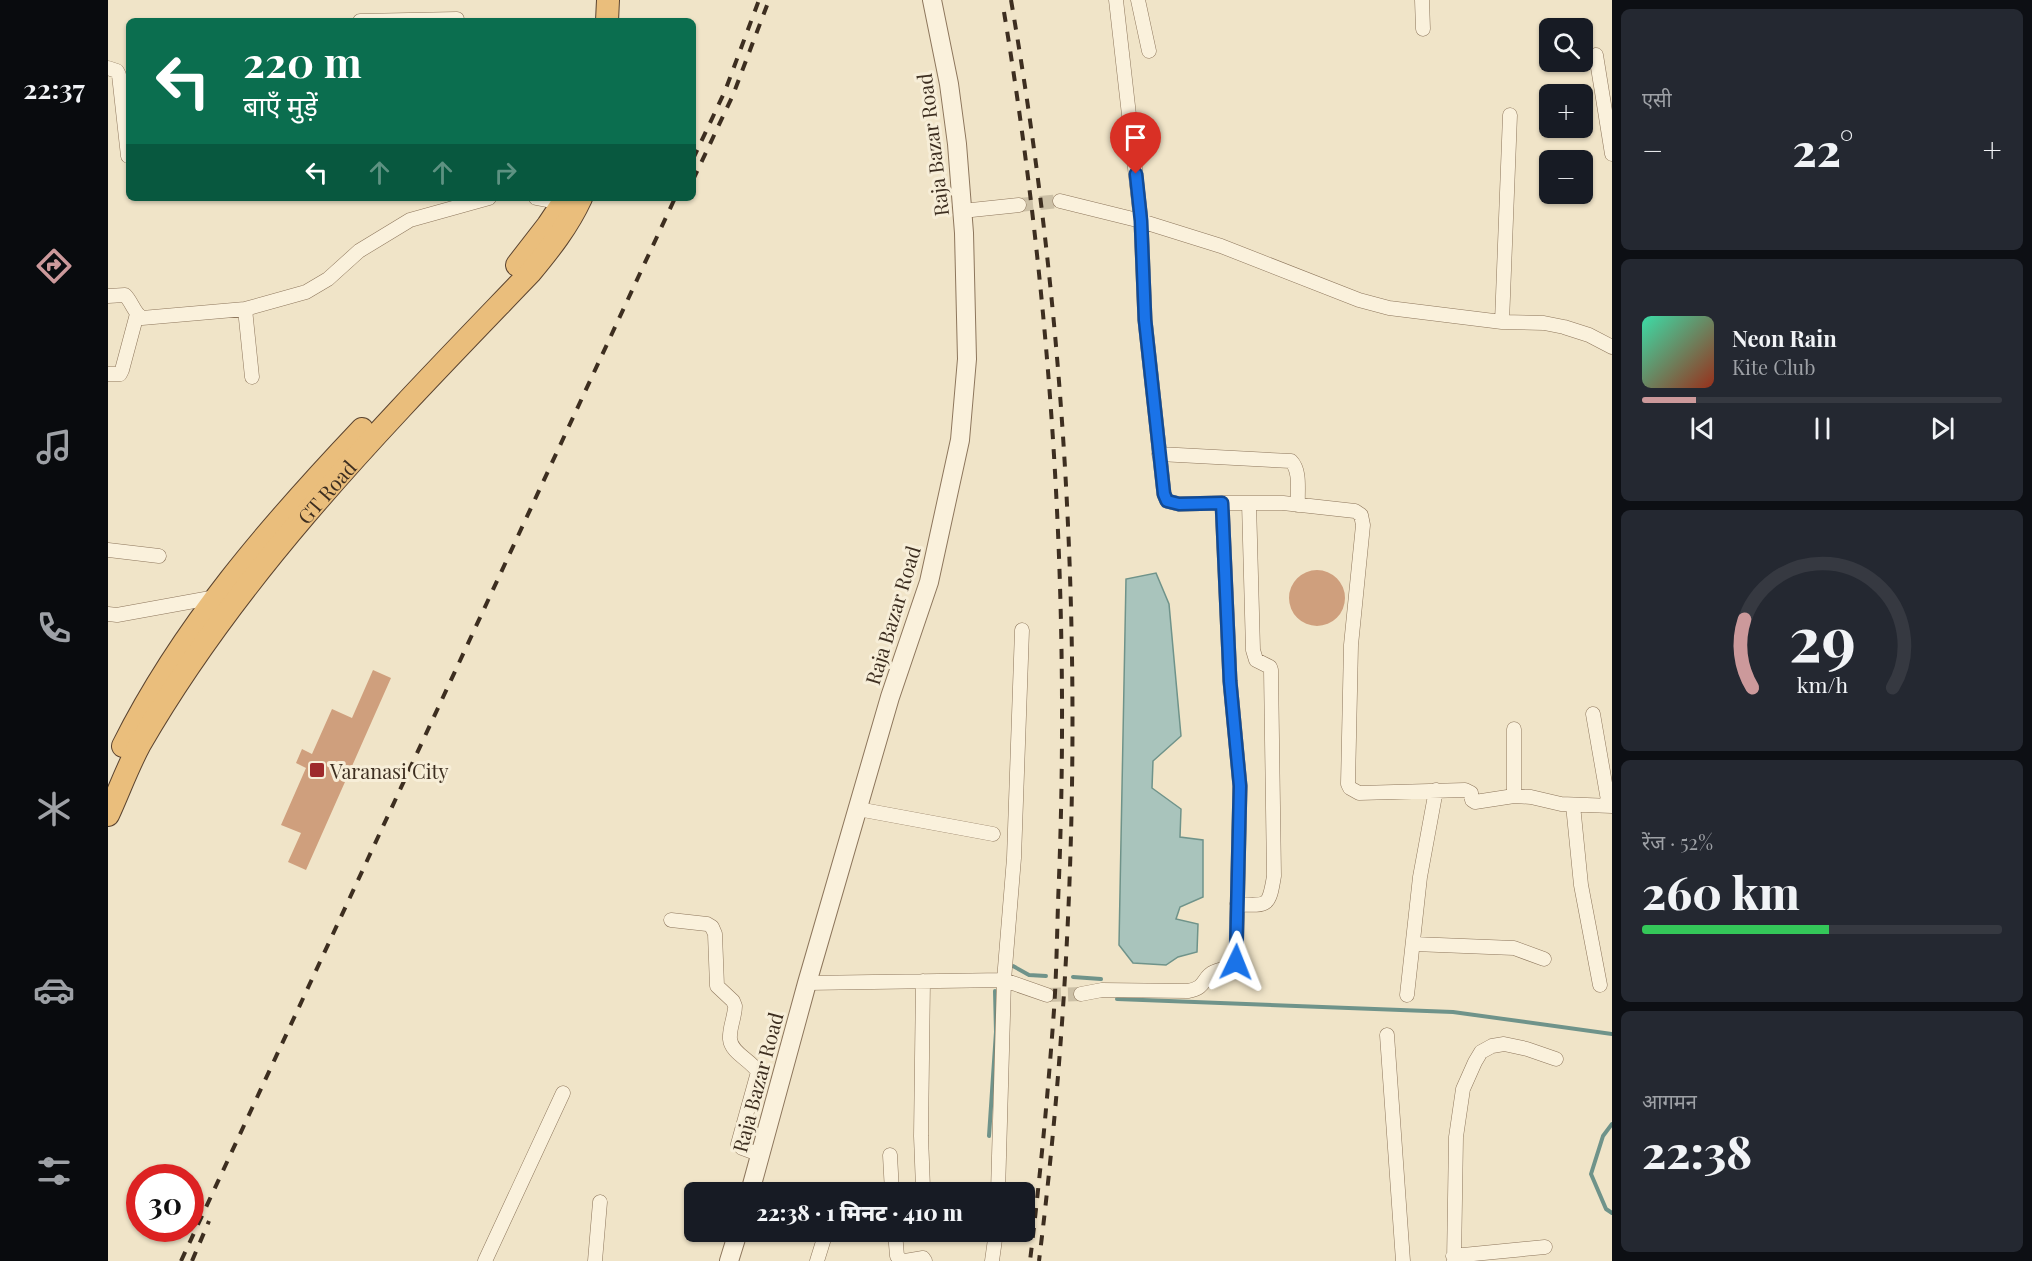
<!DOCTYPE html>
<html lang="hi">
<head>
<meta charset="utf-8">
<style>
  :root { --surface:#171b24; --page:#242831; --text:#f1f3f6; --muted:#9ea1a6; --line:#363941; --accent:#cc999b }
  body { margin:0; font-family:"Playfair Display","Noto Sans Devanagari",serif; background:var(--page); color:var(--text); height:100vh; display:flex; flex-direction:column; font-size:22px; white-space:nowrap }
  * { box-sizing:border-box; margin:0 }
  p { font-size:20px; color:var(--muted) }
  .icon { flex:none; width:33px; height:33px; fill:none; stroke:currentColor; stroke-width:2; stroke-linecap:round; stroke-linejoin:round }
  .map { position:relative; flex:1; overflow:hidden }
  .side { display:flex; flex-direction:column; gap:9px; padding:9px; background:#0d0f14; width:420px }
  .side>* { flex:none }
  .guide { position:absolute; left:18px; top:18px; width:570px; height:183px; border-radius:9px; box-shadow:0 2px 4px #0004; background:#0b6e4f; color:#fff; overflow:hidden }
  .fabs { position:absolute; left:1431px; top:18px; display:grid; gap:12px }
  .fabs a { display:grid; place-items:center; width:54px; height:54px; border-radius:9px; background:var(--surface); box-shadow:0 2px 4px #0004; font-size:30px }
  .speed { position:absolute; left:18px; top:1164px; display:flex; gap:12px; font-size:30px; font-weight:700; text-align:center }
  .speed>* { display:grid; place-content:center; width:78px; height:78px; border-radius:50%; background:var(--surface); box-shadow:0 2px 4px #0004; line-height:1 }
  .speed .limit { border:9px solid #d22; background:#fff; color:#111 }
  .pin { position:absolute; display:grid; place-items:center; width:51px; height:51px; color:#fff; margin:-62px -26px; border-radius:50% 50% 50% 0; rotate:-45deg; box-shadow:0 0 6px #0007 }
  .pin .icon { rotate:45deg }
  .me { position:absolute; width:66px; margin:-33px; rotate:2deg; stroke-linejoin:round; filter:drop-shadow(0 0 4px #0008) }
  .turn { display:flex; align-items:center; gap:21px; height:126px; padding:0 18px; font-size:27px }
  .turn .icon { width:78px; height:78px; stroke-width:2.5 }
  .turn b { display:block; font-size:42px; line-height:51px }
  .lanes { display:flex; align-items:center; height:57px; padding:0 18px; background:#0003; justify-content:center; gap:30px; direction:ltr }
  .lanes .off { opacity:.35 }
  .big { font-size:45px; font-weight:800; line-height:1.1 }
  .side .tile { flex:1; display:flex; flex-direction:column; justify-content:center; gap:9px; min-width:0; padding:0 21px; border-radius:9px; background:var(--page) }
  .side .dial { align-items:center; gap:0 }
  .dial svg { height:156px; overflow:visible; fill:none; stroke:var(--line); stroke-width:7; stroke-linecap:round; text-anchor:middle }
  .dial text { fill:var(--text); stroke:none }
  .song { display:flex; align-items:center; gap:18px }
  .cover { width:72px; height:72px; border-radius:9px; background:linear-gradient(135deg,hsl(160 70% 55%),hsl(10 70% 35%)) }
  .played { height:6px; border-radius:3px; background:linear-gradient(90deg,var(--accent) 15%,var(--line) 15%) }
  .keys { display:flex; justify-content:space-around; direction:ltr }
  .heat { display:flex; justify-content:space-between; align-items:center; font-size:33px; direction:ltr }
  .charge { height:9px; border-radius:4px; background:linear-gradient(90deg,#34c759 52%,var(--line) 0) }
  .trip { position:absolute; left:576px; top:1182px; width:351px; height:60px; border-radius:9px; background:var(--surface); box-shadow:0 2px 4px #0004; font-weight:800; line-height:60px; text-align:center }
  main { display:flex; flex:1; min-height:0 }
  .dock { display:flex; flex-direction:column; width:108px; justify-content:space-around; align-items:center; background:#090b0e; color:var(--muted) }
  .dock .icon { width:42px; height:42px }
  .dock .current { color:var(--accent) }
  .dock b { font-size:27px; color:var(--text) }
  .map>svg:first-child { display:block }
  .water { fill:#a9c4bc; stroke:#6f938a; stroke-width:1.5 }
  .lines { fill:none; stroke-linecap:round; stroke-linejoin:round }
  .stream { stroke:#6f938a; stroke-width:4 }
  .building { fill:#cf9f7d }
  .minor-tunnel { stroke:#ccc0a6; stroke-width:14; stroke-dasharray:14 7; stroke-linecap:butt }
  .minor-casing { stroke:#8d765c; stroke-width:15 }
  .tertiary-casing { stroke:#8d765c; stroke-width:20 }
  .trunk-casing { stroke:#5b4430; stroke-width:24 }
  .minor { stroke:#faf1dc; stroke-width:14 }
  .tertiary { stroke:#faf1dc; stroke-width:18 }
  .trunk { stroke:#eabe7c; stroke-width:22 }
  .rail { stroke:#3d2e20; stroke-width:4; stroke-dasharray:10 10; stroke-linecap:butt }
  .route-casing { stroke:#114b97; stroke-width:15 }
  .route { stroke:#1a73e8; stroke-width:10 }
  .poi-dot { fill:#9e2a2b; stroke:#f7eed8; stroke-width:2 }
  .labels { text-anchor:middle; dominant-baseline:central; stroke-width:6; stroke-linejoin:round; paint-order:stroke }
  .street-label { font-size:20px; fill:#3d2e20; stroke:#f7eed8 }
  .poi-label { font-size:20px; fill:#3d2e20; stroke:#f7eed8; text-anchor:start }
</style>
</head>
<body>
<main>
<nav class="dock">
<b>22:37</b>
<svg class="icon current" aria-label="directions" viewBox="0 0 24 24"><path d="M12 3l9 9-9 9-9-9zM9 14v-3h6M13 9l2 2-2 2"/></svg>
<svg class="icon" aria-label="music" viewBox="0 0 24 24"><path d="M9 18V5l10-2v13"/><circle cx="6" cy="18" r="3"/><circle cx="16" cy="16" r="3"/></svg>
<svg class="icon" aria-label="phone" viewBox="0 0 24 24"><path d="M5 4h4l2 5-3 2q2 4 5 5l2-3 5 2v4C11 20 4 13 5 4z"/></svg>
<svg class="icon" aria-label="climate" viewBox="0 0 24 24"><path d="M12 3v18M4 7l16 10M4 17L20 7"/></svg>
<svg class="icon" aria-label="car" viewBox="0 0 24 24"><path d="M5 17H2v-5l4-1 3-4h7l3 4 3 1v5h-3M9 17h6M6 11h13"/><circle cx="7" cy="17" r="2"/><circle cx="17" cy="17" r="2"/></svg>
<svg class="icon" aria-label="filters" viewBox="0 0 24 24"><path d="M4 7h16M4 17h16"/><circle cx="9" cy="7" r="2"/><circle cx="15" cy="17" r="2"/></svg>
</nav>
<div class="map">
<svg width="1504" height="1261" viewBox="0 0 1504 1261">
  <rect width="100%" height="100%" fill="#f0e4c8"/>
  <!-- water -->
  <path class="water" d="M1048,573l13,31 12,132 -28,25 -1,27 29,21 -1,28 23,3v57l-23,10 -4,12 22,5 -1,28 -19,5 -12,8 -33,-2 -14,-18 7,-366z"/>
  <g class="lines">
    <!-- stream -->
    <path class="stream" d="M905,966l16,9 17,1
      M965,977l28,2
      M1009,999l336,13 159,22
      M1504,1124l-9,12 -12,38 15,35 6,4
      M881,1136l7,-104 -1,-41"/>
  </g>
  <!-- building -->
  <path class="building" d="M1181 598a28 28 0 1 1 56 0a28 28 0 1 1-56 0Z
    M265,670l18,8 -85,192 -18,-8 13,-29 -20,-8 25,-57 -10,-5 6,-14 10,5 20,-45 20,9z"/>
  <g class="lines">
    <!-- minor-tunnel -->
    <path class="minor-tunnel" d="M911,205l41,-4
      M939,995l34,-1"/>
    <defs>
      <path id="minor" d="M1030,0l11,51
        M1314,0l1,29
        M252,21l97,-2v2
        M1488,55l16,99
        M0,68l9,3 2,4 9,81
        M428,198l26,5 6,3
        M952,201l81,20 80,25 138,54 30,8 113,14 42,1 20,4 25,8 23,12
        M854,211l57,-6
        M0,296l17,-1c7,7 9,18 17,23l103,-9 61,-17 22,-13 31,-28 51,-31 79,-22
        M137,309l7,68
        M1394,322l8,-207
        M0,374h12l2,-4 15,-56
        M1051,454l132,7c10,10 6,30 7,44
        M1114,503h61l72,8 6,4 2,10 -12,120 -3,139 2,4 9,5 106,-3 6,3 1,7 3,2 39,-6 17,1 30,7 51,2
        M0,550l51,6
        M0,614l9,1 99,-18
        M1485,714l16,92
        M1406,796v-67
        M1465,805l8,80 19,100
        M750,809l135,25
        M1129,904c31,2 32,3 37,-28l-3,-206 -1,-3 -14,-7 -3,-10 -4,-147
        M563,920l36,4 5,3 3,7 2,52 16,15 2,5c0,11 -6,22 -5,33 1,14 21,21 28,33l-20,72 4,4 19,7
        M1306,944l100,4 30,11
        M815,981l-2,155 2,52
        M699,983l197,-3 43,15
        M973,994l21,-4 86,1c19,-3 14,-14 26,-19 8,-4 16,-3 22,-10l4,-176 -10,-105 -8,-178 -43,1 -12,-3 -3,-7 -19,-174 -4,-99 -25,-221
        M1299,995l13,-118 16,-87
        M1279,1035l16,226
        M782,1155l2,37
        M890,1192l6,-212 10,-122 8,-228
        M787,1232l2,24 5,5
        M1345,1256l92,-9
        M377,1261l78,-168
        M487,1261l5,-59
        M709,1261l9,-29
        M797,1261l18,-3 2,3
        M884,1261l4,-29
        M1346,1261l2,-124 7,-48 12,-27 6,-10 11,-6 12,-2 23,5 29,10"/>
      <path id="tertiary" d="M642,1192l57,-209 83,-286 39,-115 31,-142 7,-81 -3,-126 -7,-89 -8,-60 -17,-84
        M621,1261l9,-29"/>
      <g id="trunk">
        <path d="M499,21l1,-21"/>
        <path d="M409,265l31,-40 12,-18"/>
        <path d="M15,746c60,-120 148,-221 239,-317"/>
        <path id="s1" d="M0,815c11,-24 20,-49 32,-71 103,-178 249,-324 390,-471 20,-24 38,-47 51,-75"/>
      </g>
    </defs>
    <!-- minor casing -->
    <use href="#minor" class="minor-casing"/>
    <!-- tertiary casing -->
    <use href="#tertiary" class="tertiary-casing"/>
    <!-- trunk casing -->
    <use href="#trunk" class="trunk-casing"/>
    <!-- minor -->
    <use href="#minor" class="minor"/>
    <!-- tertiary -->
    <use href="#tertiary" class="tertiary"/>
    <!-- trunk -->
    <use href="#trunk" class="trunk"/>
    <!-- rail -->
    <path class="rail" d="M903,0c72,417 80,841 28,1261
      M896,12c47,286 66,576 55,866 -2,44 -2,88 -5,132 -6,84 -14,168 -24,251
      M585,159l32,-68 34,-91
      M585,180l40,-85 36,-95
      M73,1261l494,-1063
      M84,1261l17,-40"/>
  </g>
  <g class="lines">
    <defs>
      <path id="route" d="M1028,174l5,47 4,99 19,174 3,7 12,3 43,-1 8,178 10,105 -4,176"/>
    </defs>
    <!-- route casing -->
    <use href="#route" class="route-casing"/>
    <!-- route -->
    <use href="#route" class="route"/>
  </g>
  <!-- markers -->
  <rect class="poi-dot" x="201" y="762" width="16" height="16" rx="3"/>
  <g class="labels">
    <!-- street labels -->
    <g class="street-label">
      <text transform="translate(824 145) rotate(-97)">Raja Bazar Road</text>
      <text stroke="none"><textPath href="#s1" startOffset="392">GT Road</textPath></text>
      <text transform="translate(784 615) rotate(-73)">Raja Bazar Road</text>
      <text transform="translate(649 1082) rotate(-75)">Raja Bazar Road</text>
    </g>
    <!-- poi labels -->
    <g class="poi-label">
      <text x="222" y="770">Varanasi City</text>
    </g>
  </g>
</svg>
<div class="fabs">
<a><svg class="icon" aria-label="search" viewBox="0 0 24 24"><circle cx="10" cy="10" r="6"/><path d="M15 15l6 6"/></svg></a>
<a>+</a>
<a>−</a>
</div>
<div class="speed"><div class="limit">30</div></div>
<div class="pin" style="left:1028px;top:174px;background:#d93025"><svg class="icon" aria-label="arrive" viewBox="0 0 24 24"><path d="M6 21V4h12l-3 4 3 4H6"/></svg></div>
<svg class="me" style="left:1128px;top:962px" viewBox="-20 -20 40 40"><path d="M0-17L14 15 0 8-14 15z" fill="#1a73e8" stroke="#fff" stroke-width="4"/></svg>
<div class="trip">22:38 · 1 मिनट · 410 m</div>
<div class="guide">
<div class="turn"><svg class="icon" aria-label="left" viewBox="0 0 24 24"><path d="M17 20v-9H6M10 6l-5 5 5 5"/></svg><div><b>220 m</b>बाएँ मुड़ें</div></div>
<div class="lanes"><svg class="icon" aria-label="left" viewBox="0 0 24 24"><path d="M17 20v-9H6M10 6l-5 5 5 5"/></svg><svg class="icon off" aria-label="ahead" viewBox="0 0 24 24"><path d="M12 20V5M6 11l6-6 6 6"/></svg><svg class="icon off" aria-label="ahead" viewBox="0 0 24 24"><path d="M12 20V5M6 11l6-6 6 6"/></svg><svg class="icon off" aria-label="right" viewBox="0 0 24 24"><path d="M7 20v-9h11M14 6l5 5-5 5"/></svg></div>
</div>
</div>
<section class="side">
<div class="tile"><p>एसी</p>
<div class="heat"><a>−</a><b class="big">22°</b><a>+</a></div>
</div>
<div class="tile">
<div class="song"><i class="cover"></i><div><b>Neon Rain</b><p>Kite Club</p></div></div>
<div class="played"></div>
<div class="keys"><svg class="icon" aria-label="previous" viewBox="0 0 24 24"><path d="M18 5L8 12l10 7zM5 5v14"/></svg><svg class="icon" aria-label="pause" viewBox="0 0 24 24"><path d="M8 5v14M16 5v14"/></svg><svg class="icon" aria-label="next" viewBox="0 0 24 24"><path d="M6 5l10 7-10 7zM19 5v14"/></svg></div>
</div>
<div class="tile dial"><svg viewBox="0 0 100 80">
<path d="M14 69A42 42 0 1 1 86 69"/>
<path d="M14 69A42 42 0 0 1 10 34" stroke="#cc999b"/>
<text x="50" y="56" font-size="32" font-weight="700">29</text>
<text x="50" y="72" font-size="11">km/h</text>
</svg></div>
<div class="tile"><p>रेंज · 52%</p><b class="big">260 km</b><div class="charge"></div></div>
<div class="tile"><p>आगमन</p><b class="big">22:38</b></div>
</section>
</main>
</body>
</html>
